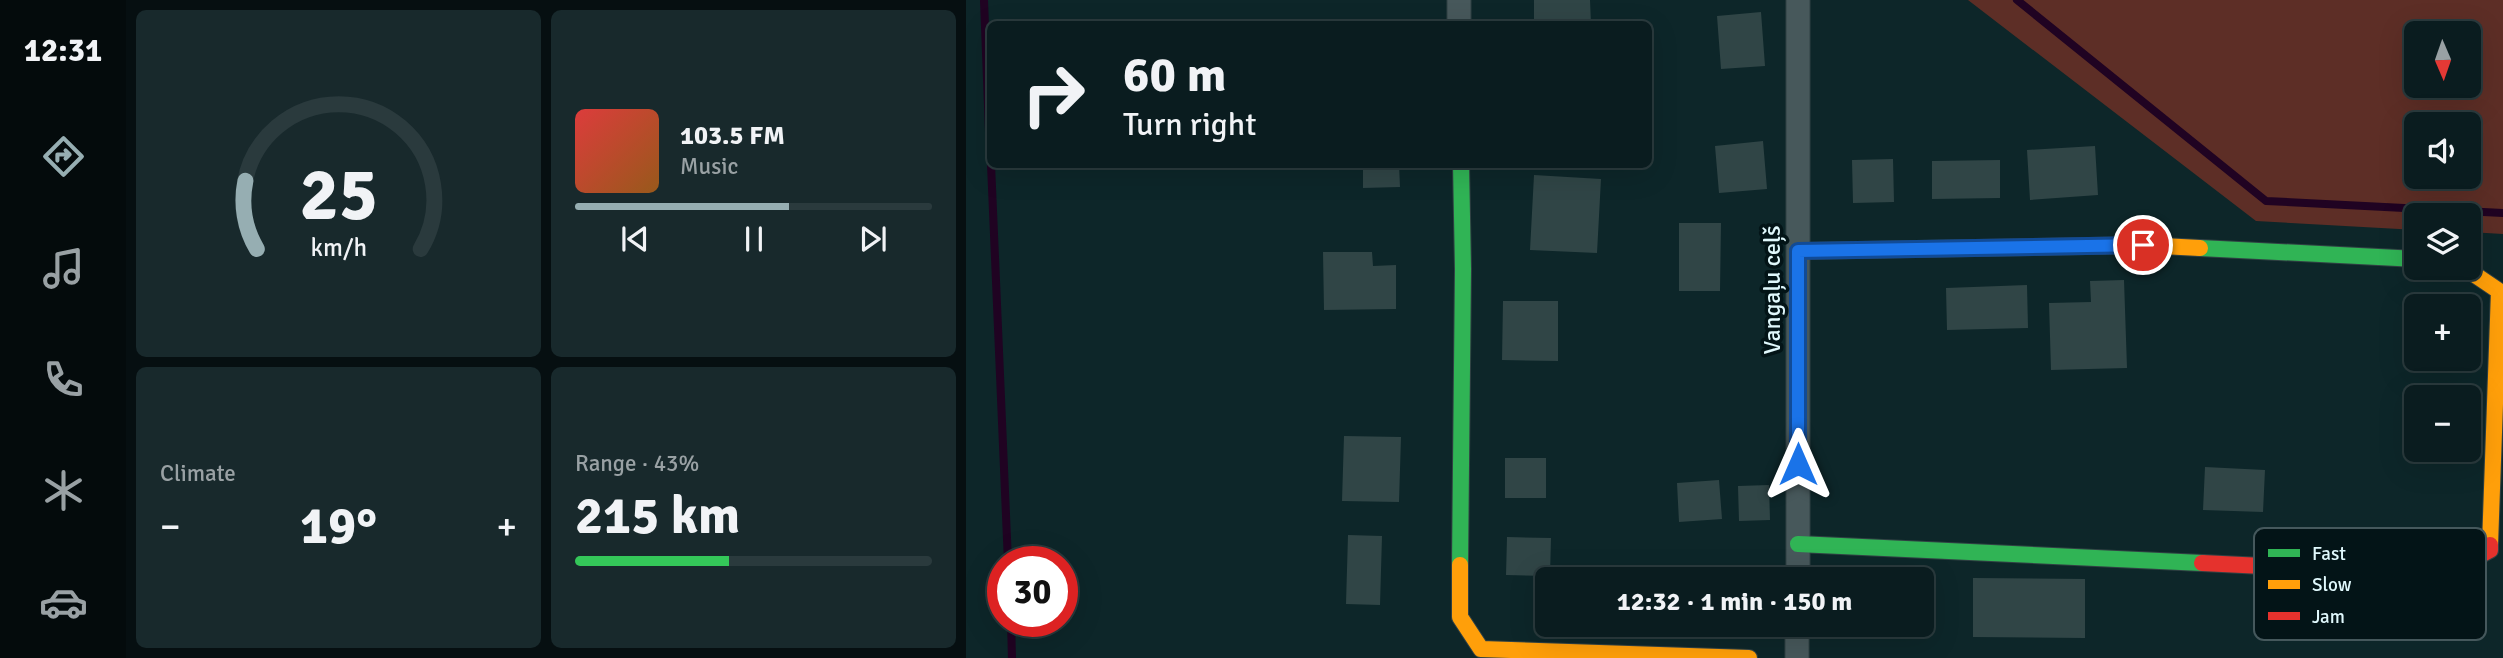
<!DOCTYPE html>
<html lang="en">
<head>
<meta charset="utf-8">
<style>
  :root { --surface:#0a1c1f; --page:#18292c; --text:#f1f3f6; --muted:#99a1a4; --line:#2a3a3d; --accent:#96aeb2 }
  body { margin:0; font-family:Signika,sans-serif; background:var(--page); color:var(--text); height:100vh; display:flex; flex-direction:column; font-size:26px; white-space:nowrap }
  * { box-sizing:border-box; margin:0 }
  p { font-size:23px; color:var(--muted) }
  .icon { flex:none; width:38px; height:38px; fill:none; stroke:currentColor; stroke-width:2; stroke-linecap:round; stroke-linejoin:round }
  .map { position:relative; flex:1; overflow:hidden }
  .sheet { display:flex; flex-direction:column; gap:10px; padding:10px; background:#060f11; width:840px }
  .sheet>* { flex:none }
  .top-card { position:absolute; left:21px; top:21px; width:665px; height:147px; border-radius:10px; box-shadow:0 7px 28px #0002,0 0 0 2px var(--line); background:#0a1c1f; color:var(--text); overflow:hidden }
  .needle { width:46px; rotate:178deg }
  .fabs { position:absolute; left:1438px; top:21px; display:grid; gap:14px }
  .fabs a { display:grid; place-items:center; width:77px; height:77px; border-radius:10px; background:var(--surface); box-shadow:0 7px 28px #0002,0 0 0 2px var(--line); font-size:35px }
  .speed { position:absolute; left:21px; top:546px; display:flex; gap:14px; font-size:35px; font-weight:700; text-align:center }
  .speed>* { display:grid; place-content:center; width:91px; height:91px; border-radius:50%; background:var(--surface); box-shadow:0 7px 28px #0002,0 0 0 2px var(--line); line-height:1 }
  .speed .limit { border:10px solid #d22; background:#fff; color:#111 }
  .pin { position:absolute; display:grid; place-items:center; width:60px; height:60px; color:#fff; margin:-30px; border:4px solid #fff; border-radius:50%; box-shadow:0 2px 7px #0007 }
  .me { position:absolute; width:77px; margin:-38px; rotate:0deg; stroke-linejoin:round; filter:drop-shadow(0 0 5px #0008) }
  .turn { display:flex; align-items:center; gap:24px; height:147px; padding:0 21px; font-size:32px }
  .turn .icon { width:91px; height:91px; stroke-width:2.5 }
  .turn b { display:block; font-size:49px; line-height:60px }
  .big { font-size:52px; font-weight:700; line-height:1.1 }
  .sheet .widget { flex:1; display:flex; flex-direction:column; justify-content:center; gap:10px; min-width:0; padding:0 24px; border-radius:10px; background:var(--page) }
  .sheet .dial { align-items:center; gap:0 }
  .dial svg { height:182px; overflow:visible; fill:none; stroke:var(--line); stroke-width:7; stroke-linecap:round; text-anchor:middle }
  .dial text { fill:var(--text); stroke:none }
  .song { display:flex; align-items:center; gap:21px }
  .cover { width:84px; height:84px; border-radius:10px; background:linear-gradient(135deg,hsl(0 70% 55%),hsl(30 70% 35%)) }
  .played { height:7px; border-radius:4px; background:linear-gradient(90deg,var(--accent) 60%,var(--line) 60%) }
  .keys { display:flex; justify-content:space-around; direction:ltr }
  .heat { display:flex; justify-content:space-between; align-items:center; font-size:38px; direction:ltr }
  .charge { height:10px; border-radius:5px; background:linear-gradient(90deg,#34c759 43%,var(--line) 0) }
  .sheet .tiles { flex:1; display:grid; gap:10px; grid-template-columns:repeat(2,1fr) }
  .trip { position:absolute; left:569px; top:567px; width:399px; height:70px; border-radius:10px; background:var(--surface); box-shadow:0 7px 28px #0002,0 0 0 2px var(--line); font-weight:700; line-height:70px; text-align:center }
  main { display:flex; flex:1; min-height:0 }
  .tab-bar { display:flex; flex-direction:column; width:126px; justify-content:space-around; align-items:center; background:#040b0c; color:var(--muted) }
  .tab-bar .icon { width:49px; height:49px }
  .tab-bar .current { color:var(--accent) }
  .tab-bar b { font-size:32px; color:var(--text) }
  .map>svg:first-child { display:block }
  .green { fill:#5d2e26; fill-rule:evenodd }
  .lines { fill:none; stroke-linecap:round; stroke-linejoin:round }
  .stream { stroke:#200322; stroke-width:8 }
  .building { fill:#304546 }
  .street-casing { stroke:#314144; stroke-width:25 }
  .fast-casing { stroke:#314144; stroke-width:18 }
  .slow-casing { stroke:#314144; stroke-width:18 }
  .jam-casing { stroke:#314144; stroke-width:18 }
  .street { stroke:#47585b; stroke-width:23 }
  .fast { stroke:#30b455; stroke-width:16 }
  .slow { stroke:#ff9f0a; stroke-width:16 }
  .jam { stroke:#e5322d; stroke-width:16 }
  .route-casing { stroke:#114b97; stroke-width:18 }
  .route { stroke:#1a73e8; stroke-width:12 }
  .labels { text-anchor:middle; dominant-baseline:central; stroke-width:7; stroke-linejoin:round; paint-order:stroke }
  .street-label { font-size:24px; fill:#e0f8fc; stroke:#031417 }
  .key { fill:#031417; stroke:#45585c; stroke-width:2 }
  .key-label { font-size:19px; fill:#e0f8fc }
</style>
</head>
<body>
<main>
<nav class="tab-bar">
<b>12:31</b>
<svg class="icon current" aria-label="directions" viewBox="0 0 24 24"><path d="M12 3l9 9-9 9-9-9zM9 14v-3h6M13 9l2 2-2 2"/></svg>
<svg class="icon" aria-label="music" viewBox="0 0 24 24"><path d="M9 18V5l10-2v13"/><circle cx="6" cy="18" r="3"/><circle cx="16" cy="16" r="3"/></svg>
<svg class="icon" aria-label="phone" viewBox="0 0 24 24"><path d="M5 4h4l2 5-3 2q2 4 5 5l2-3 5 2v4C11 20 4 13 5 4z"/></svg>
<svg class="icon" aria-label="climate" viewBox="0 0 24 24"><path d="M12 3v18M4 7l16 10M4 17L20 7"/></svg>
<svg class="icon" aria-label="car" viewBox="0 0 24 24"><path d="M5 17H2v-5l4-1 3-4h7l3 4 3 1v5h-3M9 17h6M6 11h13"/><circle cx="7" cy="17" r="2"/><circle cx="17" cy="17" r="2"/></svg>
</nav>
<section class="sheet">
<div class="tiles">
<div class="widget dial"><svg viewBox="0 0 100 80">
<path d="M14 69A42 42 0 1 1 86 69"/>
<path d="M14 69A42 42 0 0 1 9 39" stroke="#96aeb2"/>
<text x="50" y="56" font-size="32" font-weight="700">25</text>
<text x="50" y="72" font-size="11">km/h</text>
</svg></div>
<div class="widget">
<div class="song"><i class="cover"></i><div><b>103.5 FM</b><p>Music</p></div></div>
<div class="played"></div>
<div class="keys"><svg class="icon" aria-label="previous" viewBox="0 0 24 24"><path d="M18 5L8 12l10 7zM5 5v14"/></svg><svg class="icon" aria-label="pause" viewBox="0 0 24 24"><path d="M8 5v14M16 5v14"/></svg><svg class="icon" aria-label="next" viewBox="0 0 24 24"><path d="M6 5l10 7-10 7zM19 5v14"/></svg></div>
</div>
<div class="widget"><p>Climate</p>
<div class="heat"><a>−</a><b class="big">19°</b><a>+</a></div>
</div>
<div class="widget"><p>Range · 43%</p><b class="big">215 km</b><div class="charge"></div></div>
</div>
</section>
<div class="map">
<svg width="1537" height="658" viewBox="0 0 1537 658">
  <rect width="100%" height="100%" fill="#0d2629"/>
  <!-- green -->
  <path class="green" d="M1002,0h535v234l-34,-2v-17h-52v15l-161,-9zM1451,33h52v53h-52zM1451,124h52v53h-52z"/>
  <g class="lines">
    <!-- stream -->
    <path class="stream" d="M18,0l6,158
      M1051,0l249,201 237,12
      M25,164l17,398
      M45,621l1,37"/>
  </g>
  <!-- building -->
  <path class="building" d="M568,0h56l1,24h-57z
    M795,12l4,54 -44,3 -4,-53z
    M797,141l4,48 -48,4 -4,-47z
    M1129,146l3,49 -68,5 -3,-50z
    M927,159l1,43 -41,1 -1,-43z
    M1034,160v38l-68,1v-38z
    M397,164h36l1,23 -37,1z
    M568,175l67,4 -4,74 -67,-3z
    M713,223h42l-1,68h-41z
    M357,252h49l1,14 23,-1v44l-72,1z
    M1158,280l3,88 -76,2 -2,-67 42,-1 -1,-21z
    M1061,285l1,43 -81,2 -1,-42z
    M537,301h55v60l-56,-1z
    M378,436l57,1 -2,65 -57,-1z
    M539,458h41v40h-41z
    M1239,467l60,3 -2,42 -60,-2z
    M753,480l3,39 -43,3 -2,-39z
    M803,485l1,35 -31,1 -1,-35z
    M382,535l34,1 -2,69 -34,-1z
    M541,537l44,1 -1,38 -44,-1z
    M1007,578l112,1v59l-112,-1z"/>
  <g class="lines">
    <defs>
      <path id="street" d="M493,0v24
        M832,579v-579
        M831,658v-33"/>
      <path id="fast" d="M1234,248l217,11
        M832,544l404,19
        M494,565l3,-296 -2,-105"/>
      <path id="slow" d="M832,251l345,-6 57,3
        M1499,268l34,23 -9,254
        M494,565v52l21,32 268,9"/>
      <path id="jam" d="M1236,563l241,12 47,-25v-5"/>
    </defs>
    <!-- street casing -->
    <use href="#street" class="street-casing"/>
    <!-- fast casing -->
    <use href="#fast" class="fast-casing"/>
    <!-- slow casing -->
    <use href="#slow" class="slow-casing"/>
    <!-- jam casing -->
    <use href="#jam" class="jam-casing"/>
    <!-- street -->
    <use href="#street" class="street"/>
    <!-- fast -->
    <use href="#fast" class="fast"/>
    <!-- slow -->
    <use href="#slow" class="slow"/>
    <!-- jam -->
    <use href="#jam" class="jam"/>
  </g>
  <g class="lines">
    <defs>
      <path id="route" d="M832,464v-213l345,-6"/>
    </defs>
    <!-- route casing -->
    <use href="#route" class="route-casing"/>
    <!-- route -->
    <use href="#route" class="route"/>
  </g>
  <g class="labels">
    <!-- street labels -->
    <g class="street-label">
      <text transform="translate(806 290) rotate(-90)">Vangaļu ceļš</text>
    </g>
  </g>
  <!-- legend -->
  <rect x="1288" y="528" width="232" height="112" rx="10" class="key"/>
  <rect x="1302" y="549" width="32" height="8" fill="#30b455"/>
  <rect x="1302" y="580" width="32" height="9" fill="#ff9f0a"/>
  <rect x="1302" y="612" width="32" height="8" fill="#e5322d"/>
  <g class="key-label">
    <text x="1346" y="560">Fast</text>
    <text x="1346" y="591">Slow</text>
    <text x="1346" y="623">Jam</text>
  </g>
</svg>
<div class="fabs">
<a><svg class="needle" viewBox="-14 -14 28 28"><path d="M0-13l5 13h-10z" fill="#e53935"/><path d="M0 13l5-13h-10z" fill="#99a1a4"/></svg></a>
<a><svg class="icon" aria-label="sound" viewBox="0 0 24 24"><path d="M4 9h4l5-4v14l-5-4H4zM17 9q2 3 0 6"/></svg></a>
<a><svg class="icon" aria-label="layers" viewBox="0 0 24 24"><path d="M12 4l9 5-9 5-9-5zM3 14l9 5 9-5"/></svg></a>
<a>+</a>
<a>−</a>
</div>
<div class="speed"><div class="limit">30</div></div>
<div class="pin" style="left:1177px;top:245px;background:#d93025"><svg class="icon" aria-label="arrive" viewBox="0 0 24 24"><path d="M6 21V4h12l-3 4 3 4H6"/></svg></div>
<svg class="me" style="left:832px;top:464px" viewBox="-20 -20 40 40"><path d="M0-17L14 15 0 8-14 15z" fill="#1a73e8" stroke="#fff" stroke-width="4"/></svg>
<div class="trip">12:32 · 1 min · 150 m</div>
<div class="top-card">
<div class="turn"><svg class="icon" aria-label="right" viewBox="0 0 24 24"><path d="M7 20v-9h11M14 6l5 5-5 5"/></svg><div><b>60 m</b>Turn right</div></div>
</div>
</div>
</main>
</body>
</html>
